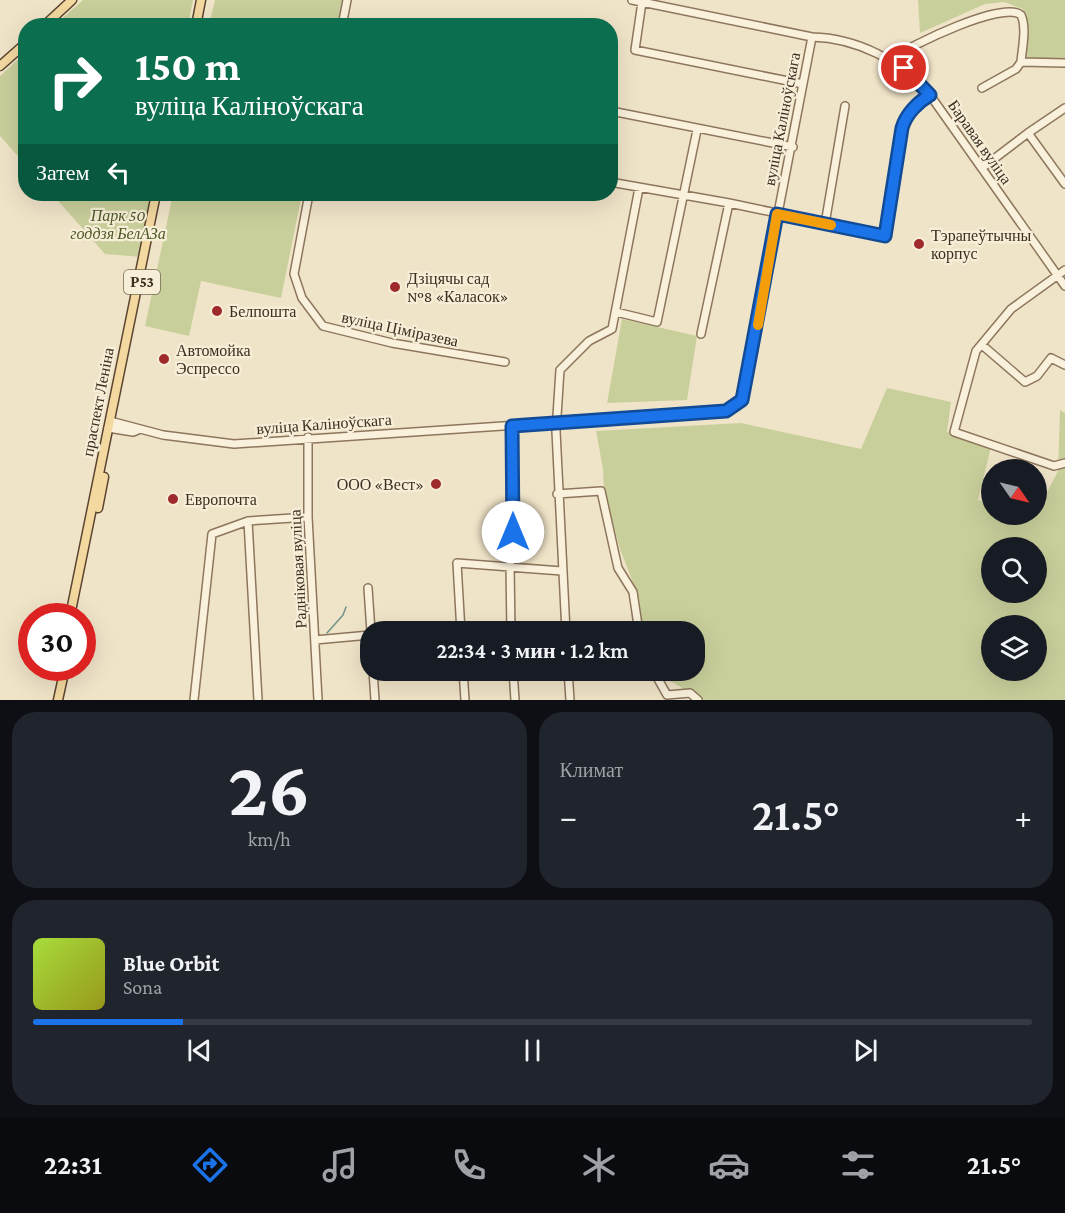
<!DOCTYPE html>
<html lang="ru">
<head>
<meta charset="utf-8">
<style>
  :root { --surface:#171b24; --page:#20242c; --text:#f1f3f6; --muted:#9ea1a6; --line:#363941; --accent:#1a73e8 }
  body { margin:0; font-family:"Crimson Pro",serif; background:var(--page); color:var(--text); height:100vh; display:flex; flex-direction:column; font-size:22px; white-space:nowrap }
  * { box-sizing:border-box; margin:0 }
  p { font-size:20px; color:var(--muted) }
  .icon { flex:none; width:33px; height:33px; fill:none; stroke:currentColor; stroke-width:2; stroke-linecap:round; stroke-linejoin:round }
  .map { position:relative; height:700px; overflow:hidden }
  .sheet { display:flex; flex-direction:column; gap:12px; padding:12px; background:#0d0f14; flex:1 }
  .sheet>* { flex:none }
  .banner { position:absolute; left:18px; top:18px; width:600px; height:183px; border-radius:24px; box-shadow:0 6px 24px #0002; background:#0b6e4f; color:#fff; overflow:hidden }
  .needle { width:39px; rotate:124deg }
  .tools { position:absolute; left:981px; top:459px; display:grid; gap:12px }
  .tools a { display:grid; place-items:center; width:66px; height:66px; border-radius:50%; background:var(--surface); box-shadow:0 6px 24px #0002; font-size:30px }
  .speed { position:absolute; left:18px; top:603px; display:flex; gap:12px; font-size:30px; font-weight:700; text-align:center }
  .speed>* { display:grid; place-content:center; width:78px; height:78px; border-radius:50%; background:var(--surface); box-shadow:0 6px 24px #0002; line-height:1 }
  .speed .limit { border:9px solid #d22; background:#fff; color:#111 }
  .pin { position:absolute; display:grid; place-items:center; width:51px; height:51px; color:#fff; margin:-26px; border:3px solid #fff; border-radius:50%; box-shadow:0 2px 6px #0007 }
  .me { position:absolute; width:66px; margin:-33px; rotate:0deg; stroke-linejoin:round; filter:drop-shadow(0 0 4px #0008) }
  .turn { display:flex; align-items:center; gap:21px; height:126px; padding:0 18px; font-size:27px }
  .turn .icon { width:78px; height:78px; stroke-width:2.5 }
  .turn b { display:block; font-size:42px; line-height:51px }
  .then { display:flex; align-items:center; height:57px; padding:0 18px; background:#0003; gap:12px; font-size:22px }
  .big { font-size:45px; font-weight:600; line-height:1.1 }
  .sheet .card { flex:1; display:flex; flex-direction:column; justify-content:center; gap:9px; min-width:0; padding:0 21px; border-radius:24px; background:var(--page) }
  .sheet .dial { align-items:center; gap:0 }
  .dial b { font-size:78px; line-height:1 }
  .song { display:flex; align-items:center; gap:18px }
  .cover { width:72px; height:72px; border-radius:9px; background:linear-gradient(135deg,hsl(80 70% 55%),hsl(60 70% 35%)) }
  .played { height:6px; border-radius:3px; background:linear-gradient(90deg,var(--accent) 15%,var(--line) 15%) }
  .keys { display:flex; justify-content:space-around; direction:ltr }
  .heat { display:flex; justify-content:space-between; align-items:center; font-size:33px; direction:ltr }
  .sheet .tiles { flex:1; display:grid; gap:12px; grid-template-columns:1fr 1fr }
  .card:last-child { grid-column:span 2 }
  .trip { position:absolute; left:360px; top:621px; width:345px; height:60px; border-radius:24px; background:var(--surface); box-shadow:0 6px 24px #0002; font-weight:600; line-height:60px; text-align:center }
  .tabs { display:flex; height:96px; justify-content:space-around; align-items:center; background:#090b0e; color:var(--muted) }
  .tabs .icon { width:42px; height:42px }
  .tabs .selected { color:var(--accent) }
  .tabs b { font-size:27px; color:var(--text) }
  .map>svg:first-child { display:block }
  .green { fill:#c9cf9b; fill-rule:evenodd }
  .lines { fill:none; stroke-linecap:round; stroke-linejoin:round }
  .stream { stroke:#6f938a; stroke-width:1.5 }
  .minor-casing { stroke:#8d765c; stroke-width:10 }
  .major-casing { stroke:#5b4430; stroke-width:11 }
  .minor { stroke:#faf1dc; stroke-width:7 }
  .major { stroke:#f3d9a0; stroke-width:8 }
  .route-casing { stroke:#114b97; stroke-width:15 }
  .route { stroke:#1a73e8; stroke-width:10 }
  .slow { stroke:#f59e0b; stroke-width:10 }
  .poi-dot { fill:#9e2a2b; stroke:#f7eed8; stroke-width:2 }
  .labels { text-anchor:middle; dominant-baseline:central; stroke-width:4.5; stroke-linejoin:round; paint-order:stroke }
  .shield { fill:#f7eed8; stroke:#756857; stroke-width:1.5 }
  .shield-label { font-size:15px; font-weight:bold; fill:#3d2e20 }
  .street-label { font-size:16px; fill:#3d2e20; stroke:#f7eed8 }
  .park-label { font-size:16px; font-style:italic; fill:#4d5a26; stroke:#f7eed8 }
  .poi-label { font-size:16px; fill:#3d2e20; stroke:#f7eed8; text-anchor:start }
</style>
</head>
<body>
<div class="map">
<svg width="1065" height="700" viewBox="0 0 1065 700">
  <rect width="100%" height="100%" fill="#f0e4c8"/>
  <!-- green -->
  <path class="green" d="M83,0h110l-5,25h-133z
    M215,0h128l-6,25h-128z
    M918,0h147v62l-38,-3 -4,-50 -19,-7 -19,2 -65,29z
    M25,53v111l-25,-28v-60z
    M52,194h103l-13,63 -37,-3z
    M173,194h129l-21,104 -80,-17 -12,55 -44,-10z
    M622,319l75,17 -10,64 -80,3z
    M887,388l64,14 -4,30 44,15 -13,53 13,3 1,11h44l22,-43 2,-61 5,3v287h-361l-34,-19 -7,-10 31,-1v-38l-51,-1 -4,-33 -19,-49 -16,-59 -1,-21 -7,-38 145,-8 120,26zM992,548h44v44h-44zM992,626h44v44h-44z"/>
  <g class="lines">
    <!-- stream -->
    <path class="stream" d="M327,633l16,-18 3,-8"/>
    <defs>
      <path id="minor" d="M632,0l180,37c45,1 90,24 118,58l135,191
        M642,2l-7,48 168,34
        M342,26l5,-26
        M891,59c20,-14 113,-59 130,-44 6,13 1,34 0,47l44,1
        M982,88l34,-19 5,-7
        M610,114l6,-2 177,35
        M1028,133l37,51
        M982,168l46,-35 37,-25
        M610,182l119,21 156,33 17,-108c5,-14 16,-26 28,-33
        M309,194l-15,80 8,24 21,28 69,17 113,19
        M825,224l20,-118
        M1065,270l-54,39 -35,42 -22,81 100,34 11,-3
        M616,312l41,10 40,-192
        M701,334l28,-131
        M982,345l43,37 12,-6 14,-18 14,7
        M110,421l53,14 71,9 492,-33 16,-11 70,-363
        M108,428l25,4 5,-2
        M308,437v80l10,183
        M557,494l44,-3 17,77 15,24 6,40
        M509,551l4,-19 -1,-106
        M510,565l1,67
        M368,588l3,44
        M461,632l-4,-69 105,8
        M566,632l-10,-201 4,-61 29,-29 23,-12 27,-141
        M315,640l55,-5
        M373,670l2,30
        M463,670l2,30
        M513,670l2,30
        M568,670l2,30
        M653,670l14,25 23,-2 8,7
        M194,700l18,-166 36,-13
        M258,700l-10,-179 60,-4"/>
      <path id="major" d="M44,26l28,-26
        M196,26l5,-26
        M0,66l26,-23
        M98,508l6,-31
        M70,616l86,-422
        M58,700l7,-32"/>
    </defs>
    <!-- minor casing -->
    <use href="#minor" class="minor-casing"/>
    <!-- major casing -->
    <use href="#major" class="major-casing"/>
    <!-- minor -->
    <use href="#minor" class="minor"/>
    <!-- major -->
    <use href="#major" class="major"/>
  </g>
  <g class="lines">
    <defs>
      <path id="route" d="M513,532l-1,-106 214,-15 16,-11 35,-186 108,22 17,-108c4,-14 16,-26 28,-33l-26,-27"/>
    </defs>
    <!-- route casing -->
    <use href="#route" class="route-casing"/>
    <!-- route -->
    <use href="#route" class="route"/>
    <!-- slow -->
    <path class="slow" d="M758,325l19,-111 54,11"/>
  </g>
  <!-- markers -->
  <g class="poi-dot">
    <circle cx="919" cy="244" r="6"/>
    <circle cx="395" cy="287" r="6"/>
    <circle cx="217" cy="311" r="6"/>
    <circle cx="164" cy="359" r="6"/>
    <circle cx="436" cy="484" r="6"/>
    <circle cx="173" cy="499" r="6"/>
  </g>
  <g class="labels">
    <!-- shield labels -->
    <rect class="shield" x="124" y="270" width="36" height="24" rx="4.5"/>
    <g class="shield-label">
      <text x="142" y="282">Р53</text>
    </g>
    <!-- street labels -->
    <g class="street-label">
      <text transform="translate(782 119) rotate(-79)">вуліца Каліноўскага</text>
      <text transform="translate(980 142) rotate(55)">Баравая вуліца</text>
      <text transform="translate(400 329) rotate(12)">вуліца Ціміразева</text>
      <text transform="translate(98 402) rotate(-79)">праспект Леніна</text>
      <text transform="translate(324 424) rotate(-4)">вуліца Каліноўскага</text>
      <text transform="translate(298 569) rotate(-93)">Радніковая вуліца</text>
    </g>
    <!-- park labels -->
    <g class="park-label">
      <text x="118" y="215">Парк 50<tspan x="118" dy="18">годдзя БелАЗа</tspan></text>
    </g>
    <!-- poi labels -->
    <g class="poi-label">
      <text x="931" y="235">Тэрапеўтычны<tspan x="931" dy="18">корпус</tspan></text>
      <text x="407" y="278">Дзіцячы сад<tspan x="407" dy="18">№8 «Каласок»</tspan></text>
      <text x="229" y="311">Белпошта</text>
      <text x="176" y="350">Автомойка<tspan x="176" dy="18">Эспрессо</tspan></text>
      <text x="424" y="484" text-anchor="end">ООО «Вест»</text>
      <text x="185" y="499">Европочта</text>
    </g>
  </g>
</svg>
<div class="tools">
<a><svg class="needle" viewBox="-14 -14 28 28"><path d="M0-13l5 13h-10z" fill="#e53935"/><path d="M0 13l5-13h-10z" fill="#9ea1a6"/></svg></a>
<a><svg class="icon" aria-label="search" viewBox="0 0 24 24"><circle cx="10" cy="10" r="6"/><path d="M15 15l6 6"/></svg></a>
<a><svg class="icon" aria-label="layers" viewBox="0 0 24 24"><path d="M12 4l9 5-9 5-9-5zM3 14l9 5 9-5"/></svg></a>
</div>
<div class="speed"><div class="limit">30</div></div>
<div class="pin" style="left:904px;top:68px;background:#d93025"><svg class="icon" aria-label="arrive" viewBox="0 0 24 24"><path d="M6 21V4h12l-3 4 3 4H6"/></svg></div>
<svg class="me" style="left:513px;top:532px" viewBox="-20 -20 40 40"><circle r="19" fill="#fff"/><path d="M0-13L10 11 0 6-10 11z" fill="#1a73e8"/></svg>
<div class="trip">22:34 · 3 мин · 1.2 km</div>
<div class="banner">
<div class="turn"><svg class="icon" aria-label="right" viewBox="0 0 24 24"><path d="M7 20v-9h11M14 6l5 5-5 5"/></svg><div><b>150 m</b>вуліца Каліноўскага</div></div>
<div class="then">Затем<svg class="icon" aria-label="left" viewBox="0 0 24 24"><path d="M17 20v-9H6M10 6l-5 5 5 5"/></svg></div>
</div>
</div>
<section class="sheet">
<div class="tiles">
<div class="card dial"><b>26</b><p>km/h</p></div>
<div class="card"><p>Климат</p>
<div class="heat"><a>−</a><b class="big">21.5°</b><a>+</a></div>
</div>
<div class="card">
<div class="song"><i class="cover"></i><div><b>Blue Orbit</b><p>Sona</p></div></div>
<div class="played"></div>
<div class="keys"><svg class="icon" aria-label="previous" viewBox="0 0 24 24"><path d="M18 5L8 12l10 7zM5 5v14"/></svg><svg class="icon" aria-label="pause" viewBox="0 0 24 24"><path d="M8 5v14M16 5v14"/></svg><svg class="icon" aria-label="next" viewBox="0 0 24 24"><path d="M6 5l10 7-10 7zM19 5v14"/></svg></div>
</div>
</div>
</section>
<nav class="tabs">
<b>22:31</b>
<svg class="icon selected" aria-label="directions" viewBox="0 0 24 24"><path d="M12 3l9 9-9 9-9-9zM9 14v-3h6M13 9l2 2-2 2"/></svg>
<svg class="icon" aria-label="music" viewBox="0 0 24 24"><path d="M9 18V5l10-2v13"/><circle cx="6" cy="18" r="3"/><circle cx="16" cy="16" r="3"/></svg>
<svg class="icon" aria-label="phone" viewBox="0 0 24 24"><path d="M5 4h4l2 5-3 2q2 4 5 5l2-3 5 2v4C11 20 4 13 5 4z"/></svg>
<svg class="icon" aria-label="climate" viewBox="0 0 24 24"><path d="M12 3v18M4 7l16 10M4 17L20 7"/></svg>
<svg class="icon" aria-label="car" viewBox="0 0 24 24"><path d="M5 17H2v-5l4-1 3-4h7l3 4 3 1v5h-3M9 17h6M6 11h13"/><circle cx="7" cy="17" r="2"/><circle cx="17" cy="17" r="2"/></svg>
<svg class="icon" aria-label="filters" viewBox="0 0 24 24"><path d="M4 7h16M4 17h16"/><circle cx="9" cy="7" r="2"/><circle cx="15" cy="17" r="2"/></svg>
<b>21.5°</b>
</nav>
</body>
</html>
